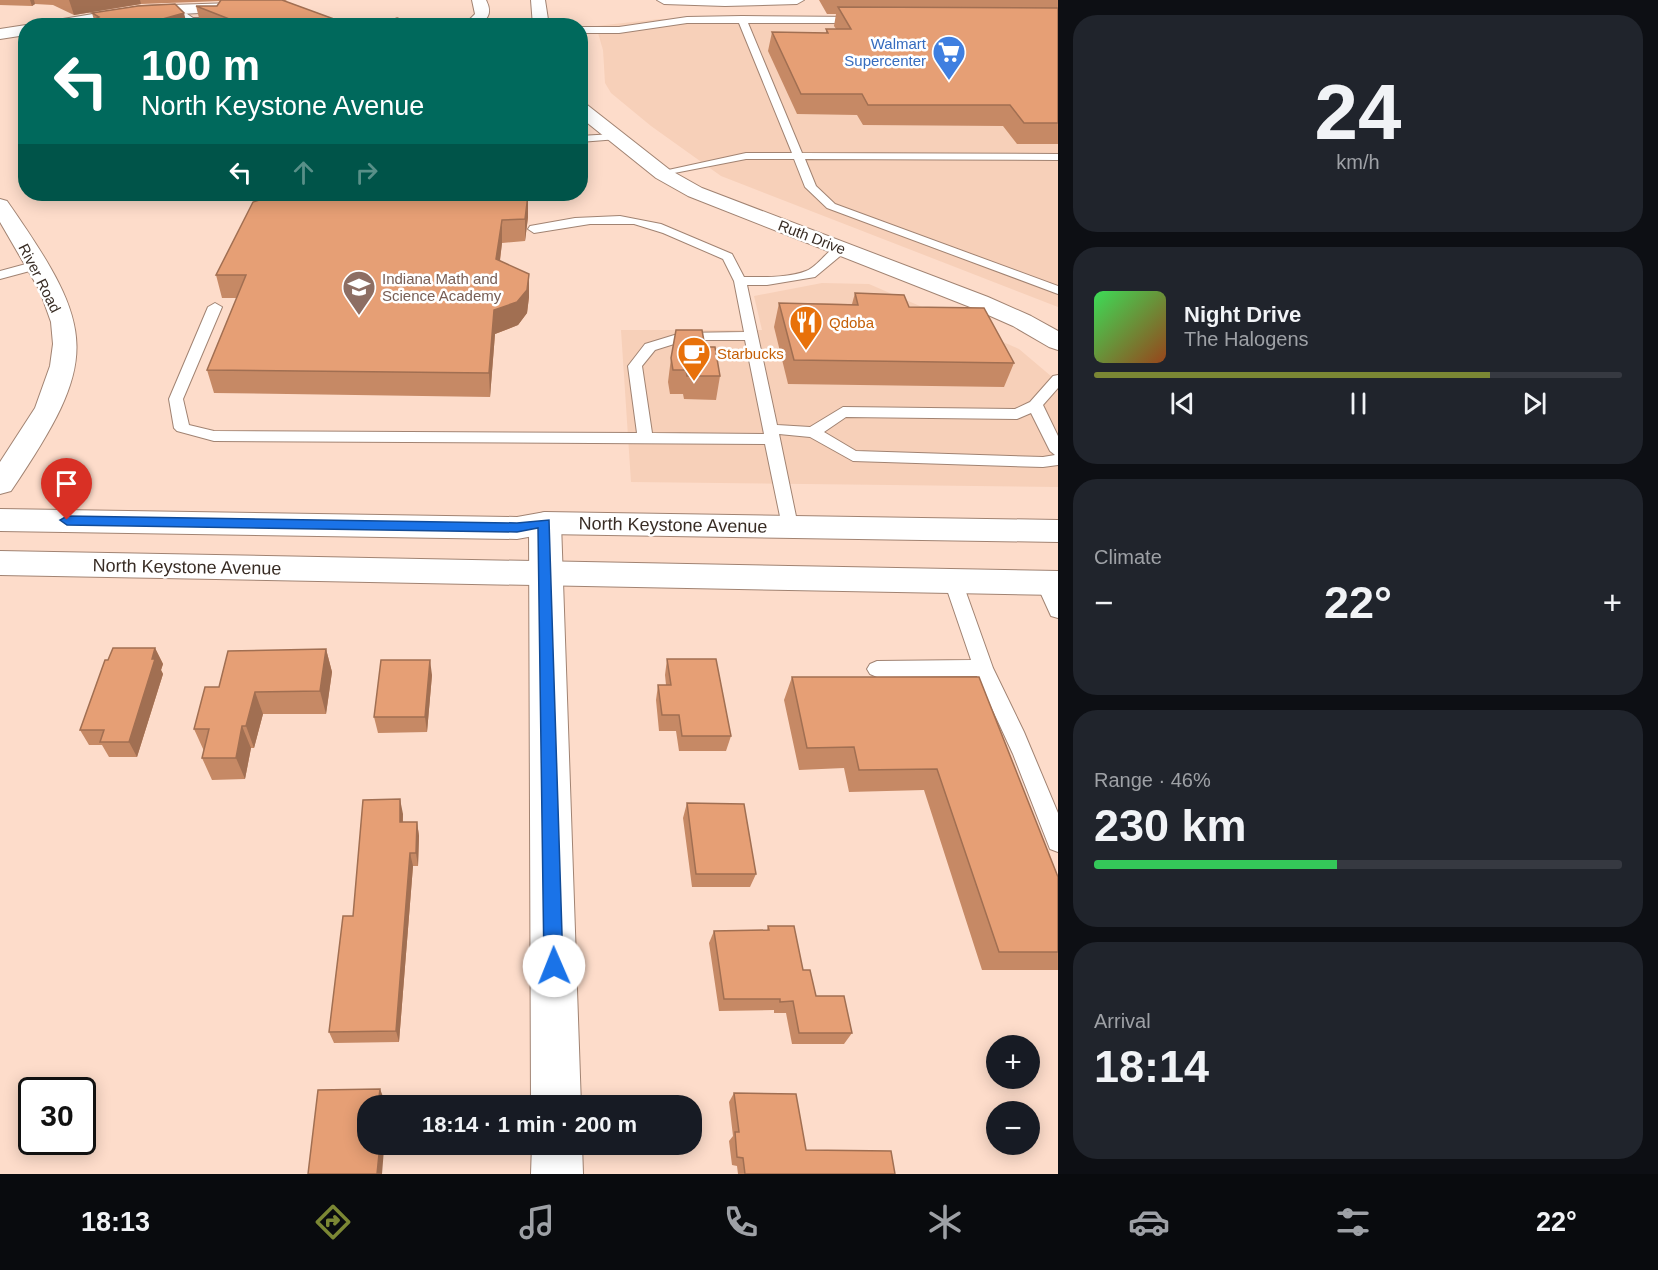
<!DOCTYPE html>
<html lang="en">
<head>
<meta charset="utf-8">
<style>
  :root { --surface:#171b24; --page:#20242c; --text:#f1f3f6; --muted:#9ea1a6; --line:#363941; --accent:#7b8734 }
  body { margin:0; font-family:Helvetica,sans-serif; background:var(--page); color:var(--text); height:100vh; display:flex; flex-direction:column; font-size:22px; white-space:nowrap }
  * { box-sizing:border-box; margin:0 }
  p { font-size:20px; color:var(--muted) }
  .icon { flex:none; width:33px; height:33px; fill:none; stroke:currentColor; stroke-width:2; stroke-linecap:round; stroke-linejoin:round }
  .map { position:relative; flex:1; overflow:hidden }
  .drawer { display:flex; flex-direction:column; gap:15px; padding:15px; background:#0d0f14; width:600px }
  .drawer>* { flex:none }
  .banner { position:absolute; left:18px; top:18px; width:570px; height:183px; border-radius:24px; box-shadow:0 3px 15px #0003; background:#00695c; color:#fff; overflow:hidden }
  .tools { position:absolute; left:986px; top:1035px; display:grid; gap:12px }
  .tools a { display:grid; place-items:center; width:54px; height:54px; border-radius:50%; background:var(--surface); box-shadow:0 3px 15px #0003; font-size:30px }
  .speed { position:absolute; left:18px; top:1077px; display:flex; gap:12px; font-size:30px; font-weight:700; text-align:center }
  .speed>* { display:grid; place-content:center; width:78px; height:78px; border-radius:50%; background:var(--surface); box-shadow:0 3px 15px #0003; line-height:1 }
  .speed .limit { border:3px solid #111; border-radius:9px; background:#fff; color:#111 }
  .pin { position:absolute; display:grid; place-items:center; width:51px; height:51px; color:#fff; margin:-62px -26px; border-radius:50% 50% 50% 0; rotate:-45deg; box-shadow:0 0 6px #0007 }
  .pin .icon { rotate:45deg }
  .me { position:absolute; width:66px; margin:-33px; rotate:359deg; stroke-linejoin:round; filter:drop-shadow(0 0 4px #0008) }
  .turn { display:flex; align-items:center; gap:21px; height:126px; padding:0 24px; font-size:27px }
  .turn .icon { width:78px; height:78px; stroke-width:2.5 }
  .turn b { display:block; font-size:42px; line-height:51px }
  .lanes { display:flex; align-items:center; height:57px; padding:0 24px; background:#0003; justify-content:center; gap:30px; direction:ltr }
  .lanes .off { opacity:.35 }
  .big { font-size:45px; font-weight:800; line-height:1.1 }
  .drawer .card { flex:1; display:flex; flex-direction:column; justify-content:center; gap:9px; min-width:0; padding:0 21px; border-radius:24px; background:var(--page) }
  .drawer .dial { align-items:center; gap:0 }
  .dial b { font-size:78px; line-height:1 }
  .song { display:flex; align-items:center; gap:18px }
  .cover { width:72px; height:72px; border-radius:9px; background:linear-gradient(135deg,hsl(130 70% 55%),hsl(20 70% 35%)) }
  .played { height:6px; border-radius:3px; background:linear-gradient(90deg,var(--accent) 75%,var(--line) 75%) }
  .keys { display:flex; justify-content:space-around; direction:ltr }
  .heat { display:flex; justify-content:space-between; align-items:center; font-size:33px; direction:ltr }
  .charge { height:9px; border-radius:4px; background:linear-gradient(90deg,#34c759 46%,var(--line) 0) }
  .trip { position:absolute; left:357px; top:1095px; width:345px; height:60px; border-radius:24px; background:var(--surface); box-shadow:0 3px 15px #0003; font-weight:800; line-height:60px; text-align:center }
  .menu { display:flex; height:96px; justify-content:space-around; align-items:center; background:#090b0e; color:var(--muted) }
  .menu .icon { width:42px; height:42px }
  .menu .selected { color:var(--accent) }
  .menu b { font-size:27px; color:var(--text) }
  main { display:flex; flex:1; min-height:0 }
  .map>svg:first-child { display:block }
  .built { fill:#f7d0b9 }
  .lines { fill:none; stroke-linecap:round; stroke-linejoin:round }
  .lane-casing { stroke:#a18372; stroke-width:2 }
  .street-casing { stroke:#a18372; stroke-width:2 }
  .secondary-casing { stroke:#a18372; stroke-width:2 }
  .primary-casing { stroke:#a18372; stroke-width:2 }
  .lane { fill:#fff; fill-rule:evenodd }
  .street { fill:#fff; fill-rule:evenodd }
  .secondary { fill:#fff; fill-rule:evenodd }
  .primary { fill:#fff; fill-rule:evenodd }
  .wall { fill:#c68965 }
  .shaded-wall { fill:#a16f52 }
  .building { fill:#e69f75; stroke:#a16f52; stroke-width:1.5 }
  .route { fill:#1a73e8; stroke:#114b97; stroke-width:1.5 }
  .labels { text-anchor:middle; dominant-baseline:central; stroke-width:5; stroke-linejoin:round; paint-order:stroke }
  .far-shop-label { font-size:15px; fill:#366cbe; stroke:#fff; text-anchor:end }
  .far-street-label { font-size:15px; fill:#382c24; stroke:#fff }
  .far-education-label { font-size:15px; fill:#785e54; stroke:#fff; text-anchor:start }
  .far-food-label { font-size:15px; fill:#c56008; stroke:#fff; text-anchor:start }
  .street-label { font-size:18px; fill:#382c24; stroke:#fff }
</style>
</head>
<body>
<main>
<div class="map">
<svg width="1058" height="1174" viewBox="0 0 1058 1174">
  <rect width="100%" height="100%" fill="#fddcca"/>
  <!-- built -->
  <path class="built" d="M1058,17v290l-337,-131 -70,-50 -40,-33 -6,-10 -2,-33 -7,-24 64,-7z
    M822,283l47,1 150,65 39,33v105l-427,-5 -10,-152h141l-8,-34z"/>
  <g class="lines">
    <defs>
      <path id="lane" d="M177,7l16,11h24l5,-4 4,3 -6,7 -32,-1 -14,-12v-4z
        M742,16l116,1 4,3 -4,3h-110l54,130 256,1v6l-253,-1 11,27 19,18 223,82v8l-231,-86 -22,-21 -11,-28h-48l-87,17v-4l87,-19h46l-53,-130h-52l-68,10h-39v-6h39l68,-10z
        M614,134l4,1v4l-38,3v-6z
        M620,216l41,8 71,30 12,23c19,0 45,1 62,-6 14,-5 24,-28 39,-25l2,3 -2,3 -30,25 -48,8h-20l30,140 33,2 33,-20 172,2 15,-7 23,-26 5,-1v13l-15,17 15,31v29l-15,2 -190,-6 -43,-24 -31,-3 19,92 -2,4h-12l-2,-4 -17,-82 -551,-3 -37,-10 -3,-3 -5,-29 39,-92 7,-4 7,4 -39,92 6,26 25,6 423,2 -9,-67 17,-22 36,-11 63,-1 -10,-51 -11,-22 -60,-26 -29,-9h-44l-56,9 -6,-4 2,-3 45,-8zM687,340h58l19,94 -112,-1 -10,-67 13,-16zM1031,413l19,38 5,4 -12,2 -187,-6 -32,-19 22,-15 171,2z
        M37,261l4,1 2,3 -2,3 -41,11v-8z
        M953,574l6,2 3,5 31,87 31,64 34,81v39l-8,-3 -37,-95 -36,-78 -100,1 -7,-3 -3,-5 3,-5 7,-3 94,-1 -27,-79 3,-5z
        M1045,576l6,2 7,14v26l-7,-2 -15,-33 3,-5z"/>
      <path id="street" d="M472,0h14c6,12 3,17 -6,26h-17l12,-12z
        M531,0h14l4,26h-16z
        M657,0h147l-7,4 -72,2 -61,-2z
        M233,3l8,5 -3,3 -97,5 -59,10h-38l7,-5 90,-15z
        M26,25v10l-26,4v-10z
        M580,103l6,1 84,66 32,18 286,109 43,19 27,15v19l-9,-3 -36,-21 -43,-19 -282,-111 -32,-18 -76,-61z
        M545,512l11,3 5,8 20,583h-50l-2,-583 5,-8z
        M532,1144h50l1,30h-52z"/>
      <path id="secondary" d="M0,199l7,2c91,130 93,158 4,290l-11,3v-32l35,-54 15,-42 3,-22 -2,-22 -11,-31 -40,-69z"/>
      <path id="primary" d="M0,509l517,8 28,-5 513,8v22l-513,-8 -28,5 -517,-8z
        M0,551l1058,20v24l-1058,-20z"/>
    </defs>
    <!-- lane casing -->
    <use href="#lane" class="lane-casing"/>
    <!-- street casing -->
    <use href="#street" class="street-casing"/>
    <!-- secondary casing -->
    <use href="#secondary" class="secondary-casing"/>
    <!-- primary casing -->
    <use href="#primary" class="primary-casing"/>
    <!-- lane -->
    <use href="#lane" class="lane"/>
    <!-- street -->
    <use href="#street" class="street"/>
    <!-- secondary -->
    <use href="#secondary" class="secondary"/>
    <!-- primary -->
    <use href="#primary" class="primary"/>
  </g>
  <!-- wall -->
  <path class="wall" d="M0,0h287l-2,1 68,25h-152l-5,-20h21l3,-5 -79,3 -67,11 -21,-10 -18,-1 -3,2 -32,-1z
    M819,0h239v144h-41l-14,-18 -140,-1 -6,-10 -60,-1 -29,-63 4,-19 54,1v-4h10l-2,-3 2,-12h-9z
    M92,13l95,12 -93,-5z
    M272,194h171l85,1v22l-3,24 -23,2 -2,18 29,36 -2,16 -9,12 -23,9 -5,63 -276,-4 -7,-23 30,-72h-15l-6,-23z
    M855,293l54,14 105,56 -10,24 -216,-3 -14,-57 5,-24 73,1z
    M705,347l15,29 -4,24 -32,-1 -1,-5h-13l-2,-12 3,-24z
    M155,648l8,16 -2,6 2,4 -26,83h-28l-7,-12h-13l-9,-15 28,-70z
    M326,649l6,23 -6,42h-63l-9,34h-3l-6,31 -33,1 -10,-22 2,-7 -10,-22 25,-42z
    M667,659l64,77 -5,15h-47l-3,-20h-17l-3,-31 2,-15h8l-1,-10z
    M432,675l-5,57 -49,1 -4,-16z
    M792,677h187l79,200v93h-76l-58,-180 -75,2 -5,-24 -45,2 -15,-70z
    M687,803l69,71 -6,13h-58l-9,-69z
    M403,814v8h14l2,14 -1,30h-5l-14,176 -65,1 -5,-11 24,-116z
    M768,926l35,44 13,26 36,37 -8,11h-52l-6,-31h-12v-3l-55,1 -10,-68 5,-12 53,-1z
    M734,1093l72,57 89,24h-157l-1,-8 -5,-1 -3,-24 4,-5 -4,-34z"/>
  <!-- shaded-wall -->
  <path class="shaded-wall" d="M30,0h4l1,4 -3,2z
    M69,0h71l1,4 -67,11z
    M184,13l3,12 -1,1h-55z
    M528,195v22l-3,24v-22z
    M502,220v23l-5,39 -1,-23z
    M529,274v23l-2,16 -9,12 -23,9 -5,63 -1,-24 5,-63z
    M155,648l8,16 -2,6 2,4 -26,83 -8,-15z
    M326,649l6,23 -6,42 -6,-23z
    M430,660l2,15 -5,57 -2,-15z
    M255,692l8,22 -9,34 -8,-22z
    M242,726l9,22 -6,31 -9,-21z
    M400,799l3,15 -1,23 -2,-15z
    M417,822l2,14 -1,30 -2,-13z
    M410,853l3,13 -14,176 -3,-11z
    M380,1089l4,10 -1,7h-5z
    M380,1144h2l2,5 -2,25h-5z"/>
  <!-- building -->
  <path class="building" d="M221,0h61l71,26h-106l-51,-20h21z
    M175,4l9,9 -39,11 -14,2h-47l15,-9 -7,-4 46,-7z
    M838,7l220,1v115h-34l-14,-18h-142l-6,-11h-61l-29,-62 56,1 -2,-4h25z
    M397,18l22,8h-44z
    M272,194h166l90,1 -3,24 -23,1 -6,39 33,15 -2,16 -10,12 -23,8 -5,63 -282,-3 39,-95h-30l37,-73 19,-6z
    M855,293l49,2 5,12 75,1 30,55 -220,-3 -15,-57 79,2z
    M676,330h26l3,17h10l5,29h-33l-1,-6h-13l-2,-12z
    M113,648h42l-3,11h3l-26,83h-29l4,-12h-24l25,-70h3z
    M326,649l-6,42 -65,1 -9,34h-4l-6,32h-34l7,-29h-15l11,-42h14l9,-36z
    M667,659h49l15,77h-49l-3,-21h-17l-4,-30h13z
    M381,660h49l-5,57h-51z
    M792,677h187l79,200v75h-59l-62,-183 -78,1 -5,-23 -47,1z
    M400,799v23h17l-1,31h-6l-14,178 -67,1 14,-116h10l10,-116z
    M687,803l57,1 12,70h-60z
    M768,926h26l9,44h7l6,26h28l8,37h-53l-6,-32 -13,1v-3h-56l-10,-68 55,-1z
    M380,1089l-2,17h-10v38h12l-3,30h-69l10,-84z
    M734,1093l62,1 10,56 85,1 4,23h-150l-2,-16 -6,-1 -2,-25h4z"/>
  <!-- route -->
  <path class="route" d="M67,516l450,7 32,-3 14,446 -3,7 -6,2 -7,-2 -3,-7 -6,-438 -21,4 -450,-7 -7,-5z"/>
  <!-- icons -->
  <defs>
    <symbol id="supermarket-pin" viewBox="-11 -11 22 30"><path d="M0 17L-7.5 6A9.5 9.5 0 1 1 7.5 6Z" fill="#3f7fe0" stroke="#fff"/><path d="M-6-5.5h2.5l.6 2H6L4.5 2H-2.5L-4.4-4H-6ZM-1.5 3.2a1.3 1.3 0 1 0 .1 0ZM3 3.2a1.3 1.3 0 1 0 .1 0Z" fill="#fff"/></symbol>
    <symbol id="school-pin" viewBox="-11 -11 22 30"><path d="M0 17L-7.5 6A9.5 9.5 0 1 1 7.5 6Z" fill="#8d6e63" stroke="#fff"/><path d="M0-5L7-2L0 1L-7-2ZM-4 1L0 2.5L4 1V4Q0 6-4 4Z" fill="#fff"/></symbol>
    <symbol id="restaurant-pin" viewBox="-11 -11 22 30"><path d="M0 17L-7.5 6A9.5 9.5 0 1 1 7.5 6Z" fill="#e8710a" stroke="#fff"/><path d="M-5-6h1v4h1v-4h1v4h1v-4h1v5L-1.5 .5V6h-2V.5L-5-1ZM5-6V6H3V1.5H1.5Q1.5-4 5-6Z" fill="#fff"/></symbol>
    <symbol id="cafe-pin" viewBox="-11 -11 22 30"><path d="M0 17L-7.5 6A9.5 9.5 0 1 1 7.5 6Z" fill="#e8710a" stroke="#fff"/><path d="M-5.5-4.5H6V0H3Q3 3.5 0 3.5H-2.5Q-5.5 3.5-5.5 0ZM3-3.2v2h1.7v-2ZM-6 4.5H4V6H-6Z" fill="#fff"/></symbol>
  </defs>
  <g fill-rule="evenodd">
    <use href="#supermarket-pin" x="930" y="33" width="38" height="52"/>
    <use href="#school-pin" x="340" y="268" width="38" height="52"/>
    <use href="#restaurant-pin" x="787" y="303" width="38" height="52"/>
    <use href="#cafe-pin" x="675" y="334" width="38" height="52"/>
  </g>
  <g class="labels">
    <!-- far-shop labels -->
    <g class="far-shop-label">
      <text x="926" y="43">Walmart<tspan x="926" dy="17">Supercenter</tspan></text>
    </g>
    <!-- far-street labels -->
    <g class="far-street-label">
      <text transform="translate(812 237) rotate(21)">Ruth Drive</text>
      <text transform="translate(40 278) rotate(63)">River Road</text>
    </g>
    <!-- far-education labels -->
    <g class="far-education-label">
      <text x="382" y="278">Indiana Math and<tspan x="382" dy="17">Science Academy</tspan></text>
    </g>
    <!-- far-food labels -->
    <g class="far-food-label">
      <text x="829" y="322">Qdoba</text>
      <text x="717" y="353">Starbucks</text>
    </g>
    <!-- street labels -->
    <g class="street-label">
      <text transform="translate(673 525) rotate(1)">North Keystone Avenue</text>
      <text transform="translate(187 567) rotate(1)">North Keystone Avenue</text>
    </g>
  </g>
</svg>
<div class="tools">
<a>+</a>
<a>−</a>
</div>
<div class="speed"><div class="limit">30</div></div>
<div class="pin" style="left:67px;top:520px;background:#d93025"><svg class="icon" aria-label="arrive" viewBox="0 0 24 24"><path d="M6 21V4h12l-3 4 3 4H6"/></svg></div>
<svg class="me" style="left:554px;top:966px" viewBox="-20 -20 40 40"><circle r="19" fill="#fff"/><path d="M0-13L10 11 0 6-10 11z" fill="#1a73e8"/></svg>
<div class="trip">18:14 · 1 min · 200 m</div>
<div class="banner">
<div class="turn"><svg class="icon" aria-label="left" viewBox="0 0 24 24"><path d="M17 20v-9H6M10 6l-5 5 5 5"/></svg><div><b>100 m</b>North Keystone Avenue</div></div>
<div class="lanes"><svg class="icon" aria-label="left" viewBox="0 0 24 24"><path d="M17 20v-9H6M10 6l-5 5 5 5"/></svg><svg class="icon off" aria-label="ahead" viewBox="0 0 24 24"><path d="M12 20V5M6 11l6-6 6 6"/></svg><svg class="icon off" aria-label="right" viewBox="0 0 24 24"><path d="M7 20v-9h11M14 6l5 5-5 5"/></svg></div>
</div>
</div>
<section class="drawer">
<div class="card dial"><b>24</b><p>km/h</p></div>
<div class="card">
<div class="song"><i class="cover"></i><div><b>Night Drive</b><p>The Halogens</p></div></div>
<div class="played"></div>
<div class="keys"><svg class="icon" aria-label="previous" viewBox="0 0 24 24"><path d="M18 5L8 12l10 7zM5 5v14"/></svg><svg class="icon" aria-label="pause" viewBox="0 0 24 24"><path d="M8 5v14M16 5v14"/></svg><svg class="icon" aria-label="next" viewBox="0 0 24 24"><path d="M6 5l10 7-10 7zM19 5v14"/></svg></div>
</div>
<div class="card"><p>Climate</p>
<div class="heat"><a>−</a><b class="big">22°</b><a>+</a></div>
</div>
<div class="card"><p>Range · 46%</p><b class="big">230 km</b><div class="charge"></div></div>
<div class="card"><p>Arrival</p><b class="big">18:14</b></div>
</section>
</main>
<nav class="menu">
<b>18:13</b>
<svg class="icon selected" aria-label="directions" viewBox="0 0 24 24"><path d="M12 3l9 9-9 9-9-9zM9 14v-3h6M13 9l2 2-2 2"/></svg>
<svg class="icon" aria-label="music" viewBox="0 0 24 24"><path d="M9 18V5l10-2v13"/><circle cx="6" cy="18" r="3"/><circle cx="16" cy="16" r="3"/></svg>
<svg class="icon" aria-label="phone" viewBox="0 0 24 24"><path d="M5 4h4l2 5-3 2q2 4 5 5l2-3 5 2v4C11 20 4 13 5 4z"/></svg>
<svg class="icon" aria-label="climate" viewBox="0 0 24 24"><path d="M12 3v18M4 7l16 10M4 17L20 7"/></svg>
<svg class="icon" aria-label="car" viewBox="0 0 24 24"><path d="M5 17H2v-5l4-1 3-4h7l3 4 3 1v5h-3M9 17h6M6 11h13"/><circle cx="7" cy="17" r="2"/><circle cx="17" cy="17" r="2"/></svg>
<svg class="icon" aria-label="filters" viewBox="0 0 24 24"><path d="M4 7h16M4 17h16"/><circle cx="9" cy="7" r="2"/><circle cx="15" cy="17" r="2"/></svg>
<b>22°</b>
</nav>
</body>
</html>
